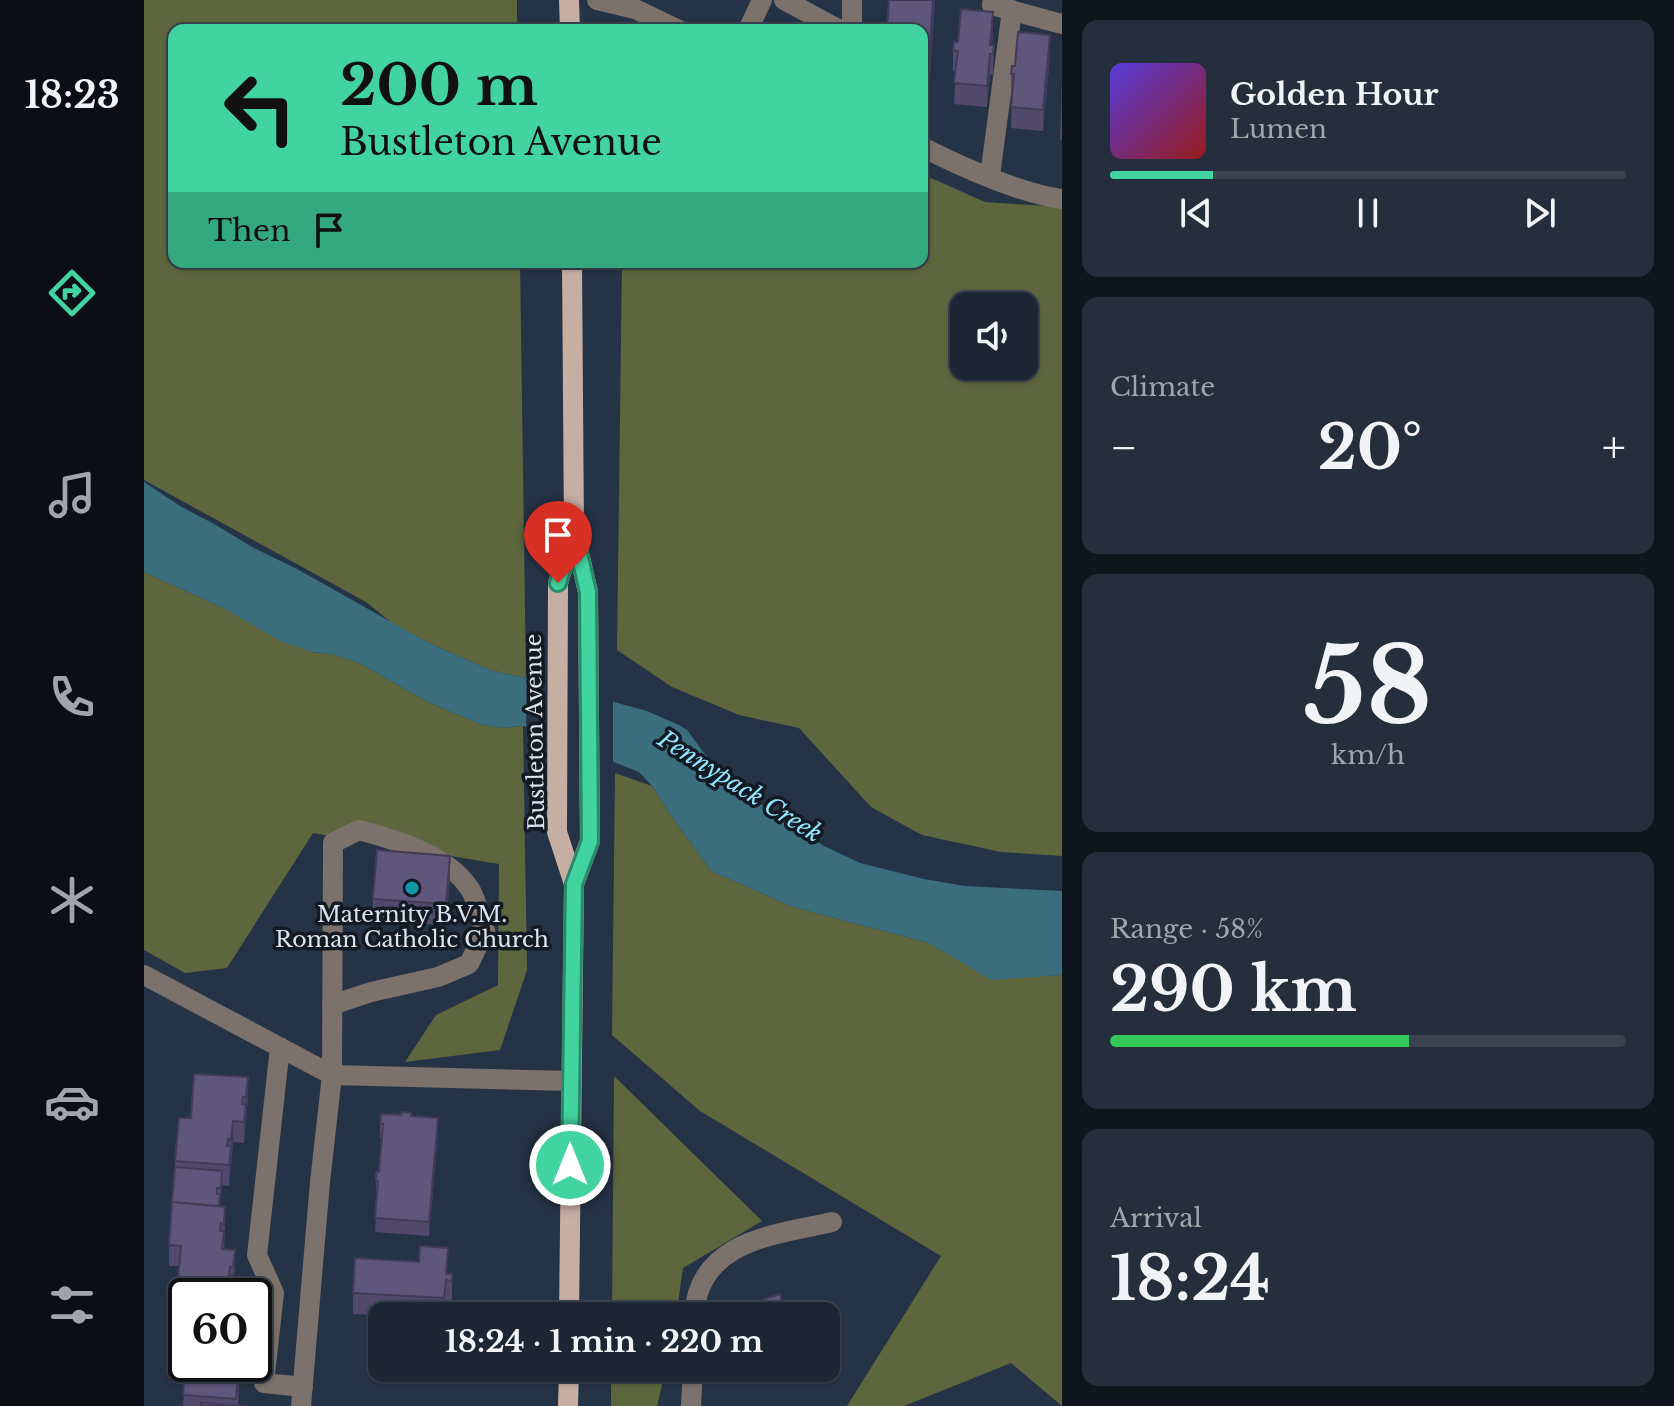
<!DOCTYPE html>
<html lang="en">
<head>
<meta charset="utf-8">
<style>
  :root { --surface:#1c2634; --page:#252e3c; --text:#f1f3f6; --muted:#a0a5ac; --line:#3a434f; --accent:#41d4a1 }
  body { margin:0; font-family:"Libre Baskerville",serif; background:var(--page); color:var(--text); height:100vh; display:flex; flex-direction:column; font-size:30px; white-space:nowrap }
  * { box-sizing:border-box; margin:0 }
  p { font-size:26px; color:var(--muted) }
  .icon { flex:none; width:44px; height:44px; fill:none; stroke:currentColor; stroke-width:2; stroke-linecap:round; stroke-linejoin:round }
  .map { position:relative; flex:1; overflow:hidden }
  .details { display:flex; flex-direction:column; gap:20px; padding:20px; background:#0f151d; width:612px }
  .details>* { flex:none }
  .top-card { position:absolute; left:24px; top:24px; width:760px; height:244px; border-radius:16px; box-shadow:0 2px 6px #0004,0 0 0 2px var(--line); background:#41d4a1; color:#111; overflow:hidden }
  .buttons { position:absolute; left:806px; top:292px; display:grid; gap:16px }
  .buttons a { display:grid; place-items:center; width:88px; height:88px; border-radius:16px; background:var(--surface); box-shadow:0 2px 6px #0004,0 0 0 2px var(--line); font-size:40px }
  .speed { position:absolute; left:24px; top:1278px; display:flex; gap:16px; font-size:40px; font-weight:700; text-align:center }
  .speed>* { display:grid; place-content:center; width:104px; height:104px; border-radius:50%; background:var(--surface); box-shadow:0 2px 6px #0004,0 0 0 2px var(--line); line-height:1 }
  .speed .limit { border:4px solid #111; border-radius:12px; background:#fff; color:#111 }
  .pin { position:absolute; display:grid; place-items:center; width:68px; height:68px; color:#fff; margin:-82px -34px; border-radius:50% 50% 50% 0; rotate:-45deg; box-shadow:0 0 8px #0007 }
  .pin .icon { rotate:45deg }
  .me { position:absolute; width:88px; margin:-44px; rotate:0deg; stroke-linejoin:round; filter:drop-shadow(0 0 6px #0008) }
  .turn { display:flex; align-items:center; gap:28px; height:168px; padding:0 40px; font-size:36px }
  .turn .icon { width:104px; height:104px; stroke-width:2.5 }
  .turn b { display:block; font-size:56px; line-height:68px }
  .then { display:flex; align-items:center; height:76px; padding:0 40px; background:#0003; gap:16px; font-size:30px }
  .big { font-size:60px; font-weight:800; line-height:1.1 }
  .details .card { flex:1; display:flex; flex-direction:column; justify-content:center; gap:12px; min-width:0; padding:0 28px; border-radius:16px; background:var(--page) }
  .details .dial { align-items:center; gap:0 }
  .dial b { font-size:104px; line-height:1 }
  .song { display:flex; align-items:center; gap:24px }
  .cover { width:96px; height:96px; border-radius:12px; background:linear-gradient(135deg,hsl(250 70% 55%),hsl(0 70% 35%)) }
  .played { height:8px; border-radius:4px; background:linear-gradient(90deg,var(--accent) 20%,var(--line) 20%) }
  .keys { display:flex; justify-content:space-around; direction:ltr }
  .heat { display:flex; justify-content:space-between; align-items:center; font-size:44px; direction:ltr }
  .charge { height:12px; border-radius:6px; background:linear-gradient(90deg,#34c759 58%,var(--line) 0) }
  .trip { position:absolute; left:224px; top:1302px; width:472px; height:80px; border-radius:16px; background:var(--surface); box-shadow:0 2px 6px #0004,0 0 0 2px var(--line); font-weight:800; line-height:80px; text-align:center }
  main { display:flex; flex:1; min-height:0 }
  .tabs { display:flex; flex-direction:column; width:144px; justify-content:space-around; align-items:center; background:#0b0f15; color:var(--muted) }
  .tabs .icon { width:56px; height:56px }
  .tabs .on { color:var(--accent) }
  .tabs b { font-size:36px; color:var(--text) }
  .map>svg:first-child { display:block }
  .forest { fill:#5e663e; fill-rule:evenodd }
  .water { fill:#3a6e7d }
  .pier { fill:#253346 }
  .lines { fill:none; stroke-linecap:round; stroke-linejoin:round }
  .minor { stroke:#7c716b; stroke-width:20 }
  .major { stroke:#c7aea3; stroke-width:20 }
  .wall { fill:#524a6b }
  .shaded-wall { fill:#423c57 }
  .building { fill:#5f567c; stroke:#423c57; stroke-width:2 }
  .route-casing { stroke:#2a8a69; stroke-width:20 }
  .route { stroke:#41d4a1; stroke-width:14 }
  .culture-dot { fill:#0f9aa8; stroke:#141a23; stroke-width:3 }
  .labels { text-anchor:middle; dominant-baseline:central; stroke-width:7; stroke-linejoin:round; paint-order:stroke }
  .street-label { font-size:22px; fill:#dbe3f0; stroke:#141a23 }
  .poi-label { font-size:22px; fill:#dbe3f0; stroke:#141a23 }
  .water-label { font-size:24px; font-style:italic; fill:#8fe4fe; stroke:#141a23 }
</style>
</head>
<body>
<main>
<nav class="tabs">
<b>18:23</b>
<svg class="icon on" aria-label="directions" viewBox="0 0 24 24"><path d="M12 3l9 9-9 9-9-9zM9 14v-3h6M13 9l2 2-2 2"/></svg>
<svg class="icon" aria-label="music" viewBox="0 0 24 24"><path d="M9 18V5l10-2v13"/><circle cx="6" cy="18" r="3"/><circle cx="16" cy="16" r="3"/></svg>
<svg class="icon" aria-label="phone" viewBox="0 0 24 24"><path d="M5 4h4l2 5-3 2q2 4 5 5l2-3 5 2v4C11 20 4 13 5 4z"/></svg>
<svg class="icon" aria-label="climate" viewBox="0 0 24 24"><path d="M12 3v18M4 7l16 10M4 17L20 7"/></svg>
<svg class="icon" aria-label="car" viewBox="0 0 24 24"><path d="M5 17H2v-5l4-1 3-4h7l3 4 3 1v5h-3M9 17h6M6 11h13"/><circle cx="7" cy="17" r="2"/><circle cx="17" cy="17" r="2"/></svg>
<svg class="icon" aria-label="filters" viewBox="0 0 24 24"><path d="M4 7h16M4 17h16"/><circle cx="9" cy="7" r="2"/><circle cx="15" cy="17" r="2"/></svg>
</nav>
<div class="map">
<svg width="918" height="1406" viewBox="0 0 918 1406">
  <rect width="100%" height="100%" fill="#253346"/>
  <!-- forest -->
  <path class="forest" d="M0,0h373v30h-343v232h346l6,416 -36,-8 -63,-28 -35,-19 -26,-21 -222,-122z
    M778,174l63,28 77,5v649l-61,-4 -79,-17 -51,-28 -72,-79 -60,-13 -67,-28 -55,-37 5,-388h300zM820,306h60v60h-60z
    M0,572l79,36 89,44 20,2 27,9 69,39 52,22 20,4 23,-2 4,244 -27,80 -95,12 31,-47 62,-30 1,-121 -186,-31 -86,135 -42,5 -41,-23z
    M471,773l37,13 20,31 39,54 82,36 136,36 62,36 71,-4v431l-51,-43 -107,43h-57l94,-150 -241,-145 -88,-76z
    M470,1076l148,145 -79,47 -7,48h-64z
    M467,1368h55l-9,38h-46z"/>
  <!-- water -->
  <path class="water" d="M0,482l36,24 36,19 36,22 45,22 130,73 63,28 36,8 121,33 32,14 8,5 17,23 55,50 65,43 36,17 64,16 41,7 97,5v84l-71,5 -62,-37 -136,-36 -82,-36 -39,-54 -20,-31 -13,-14 -116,-46 -23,2 -20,-4 -52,-22 -69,-39 -27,-9 -20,-2 -30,-10 -59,-34 -79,-36z"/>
  <!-- pier -->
  <path class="pier" d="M383,674l86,23v69l-87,-34z"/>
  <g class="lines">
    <!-- minor -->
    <path class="minor" d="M453,0l38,9 44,21
      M640,0l56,30
      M849,0l-1,5 70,19
      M604,30l14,-30
      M708,30v-30
      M778,147c40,20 96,46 140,52
      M846,176l22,-166
      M0,975l188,100 239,6
      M136,1047l-23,208 17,38 -10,90 39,4
      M550,1316c4,-76 81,-81 138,-94
      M157,1406l19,-224 12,-107 1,-232 26,-13c37,10 88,24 111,59 7,11 10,29 15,42l-16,33 -31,13 -67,15 -39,13
      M547,1406l2,-38"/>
    <!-- major -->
    <path class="major" d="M425,0l1,30
      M430,533l-16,50 -1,249 17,52
      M425,1316l5,-432 16,-43 -2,-249 -14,-60 -2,-270
      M424,1406l1,-38"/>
  </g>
  <!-- wall -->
  <path class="wall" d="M745,0h46l-6,91h-7v-61z
    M849,33l-1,12h2l-1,30h-3l-3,32 -33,-3 2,-33h-3v-21l5,-8z
    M906,56l-7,75 -32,-3 1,-34h-1v-20l4,-8z
    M918,79v61h-2z
    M306,877l-4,48 -73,-5v-21z
    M50,1074l54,24 -4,45 -11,-1 -4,44 -7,-1 -2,17 5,25 -1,22 11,21 -3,26h-46v16l-9,-1 2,-45h-10v-21l6,-84 16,-43z
    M267,1116l27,16 -9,104 -54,-4 2,-37h-1v-23h3l3,-34h-2v-14z
    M304,1274h4v28l-6,-1 -1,15h-49l-43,-2v-21z
    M38,1358l58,6 -2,42h7h-62l2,-34h-3z"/>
  <!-- shaded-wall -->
  <path class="shaded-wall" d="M789,0h2l-6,91v-27z
    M849,12v21l-2,21 -1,-9z
    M906,35v21l-7,75v-21z
    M846,54v21l-3,32v-21z
    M306,856v21l-4,48v-21z
    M104,1077v21l-2,20v-21z
    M102,1104v21l-2,18v-21z
    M294,1118v14l-9,104v-14z
    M89,1121v21l-2,18v-20z
    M87,1146v21l-2,19v-21z
    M91,1250v20l-2,18v-21z"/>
  <!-- building -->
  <path class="building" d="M745,0h44l-4,64h-7v-34h-35z
    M817,9l32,3 -3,33h4l-1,9h-3l-3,32 -33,-3 4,-32 -5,-1 1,-8h4z
    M874,32l32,3 -7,75 -32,-3 3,-33h-3l1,-8h3z
    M233,850l73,6 -4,48 -73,-5z
    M50,1074l54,3 -2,20h-3l-1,7h4l-2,18 -11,-1 -2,19 -3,-1 -1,7h4l-2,19 -54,-4 4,-43h12z
    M258,1112l9,1v3l27,2 -9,104 -54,-4 3,-37h-2v-9h3l4,-48h-3l1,-9 3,-1 18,1z
    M31,1167l47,4 -1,17h-4v6h3l-1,12 -47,-4z
    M28,1202l53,5 -1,17 -3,-1 -1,8h4l-2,18 13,1 -2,17h-3l-1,8h3l-1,19 -54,-4 4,-44 -12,-1z
    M276,1246l28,2 -2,26h6v7l-6,-1 -2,18 -91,-5 2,-35 64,4z
    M636,1294l6,22h-31l-4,-13z
    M41,1315h1v43h-4z
    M42,1354v10h54l-1,9h-4l-1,7h4l-2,19 -53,-4z
    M57,1403l44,3h-44z"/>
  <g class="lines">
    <defs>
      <path id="route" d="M414,583l16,-51 14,60 2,249 -16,43 -4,281"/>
    </defs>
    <!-- route casing -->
    <use href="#route" class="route-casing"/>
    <!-- route -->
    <use href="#route" class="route"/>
  </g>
  <!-- markers -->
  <circle class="culture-dot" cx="268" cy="888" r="8"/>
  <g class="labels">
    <!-- street labels -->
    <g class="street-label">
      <text transform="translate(391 732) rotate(-91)">Bustleton Avenue</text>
    </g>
    <!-- poi labels -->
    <g class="poi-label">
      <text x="268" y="914">Maternity B.V.M.<tspan x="268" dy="25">Roman Catholic Church</tspan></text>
    </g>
    <!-- water labels -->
    <g class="water-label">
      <text transform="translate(596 786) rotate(32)">Pennypack Creek</text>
    </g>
  </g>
</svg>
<div class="buttons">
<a><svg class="icon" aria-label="sound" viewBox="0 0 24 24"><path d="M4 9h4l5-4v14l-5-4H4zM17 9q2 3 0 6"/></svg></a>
</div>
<div class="speed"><div class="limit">60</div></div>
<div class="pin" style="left:414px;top:583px;background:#d93025"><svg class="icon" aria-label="arrive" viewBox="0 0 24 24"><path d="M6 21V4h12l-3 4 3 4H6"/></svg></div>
<svg class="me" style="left:426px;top:1165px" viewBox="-20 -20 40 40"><circle r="17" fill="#41d4a1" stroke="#fff" stroke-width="3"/><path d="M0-11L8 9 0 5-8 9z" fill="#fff"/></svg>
<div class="trip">18:24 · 1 min · 220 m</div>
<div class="top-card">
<div class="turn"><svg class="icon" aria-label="left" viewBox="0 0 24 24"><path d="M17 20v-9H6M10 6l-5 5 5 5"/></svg><div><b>200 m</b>Bustleton Avenue</div></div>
<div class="then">Then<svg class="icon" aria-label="arrive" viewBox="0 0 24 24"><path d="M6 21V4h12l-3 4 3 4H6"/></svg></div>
</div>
</div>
<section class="details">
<div class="card">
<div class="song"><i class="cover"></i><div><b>Golden Hour</b><p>Lumen</p></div></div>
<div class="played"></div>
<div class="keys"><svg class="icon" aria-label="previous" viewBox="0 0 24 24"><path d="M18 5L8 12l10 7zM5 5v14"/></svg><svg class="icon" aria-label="pause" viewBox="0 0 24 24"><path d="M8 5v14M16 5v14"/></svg><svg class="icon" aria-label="next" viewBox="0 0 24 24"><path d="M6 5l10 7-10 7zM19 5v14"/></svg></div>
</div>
<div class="card"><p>Climate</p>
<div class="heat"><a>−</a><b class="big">20°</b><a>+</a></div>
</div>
<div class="card dial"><b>58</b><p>km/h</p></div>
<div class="card"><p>Range · 58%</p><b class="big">290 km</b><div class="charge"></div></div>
<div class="card"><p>Arrival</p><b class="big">18:24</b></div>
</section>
</main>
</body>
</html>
